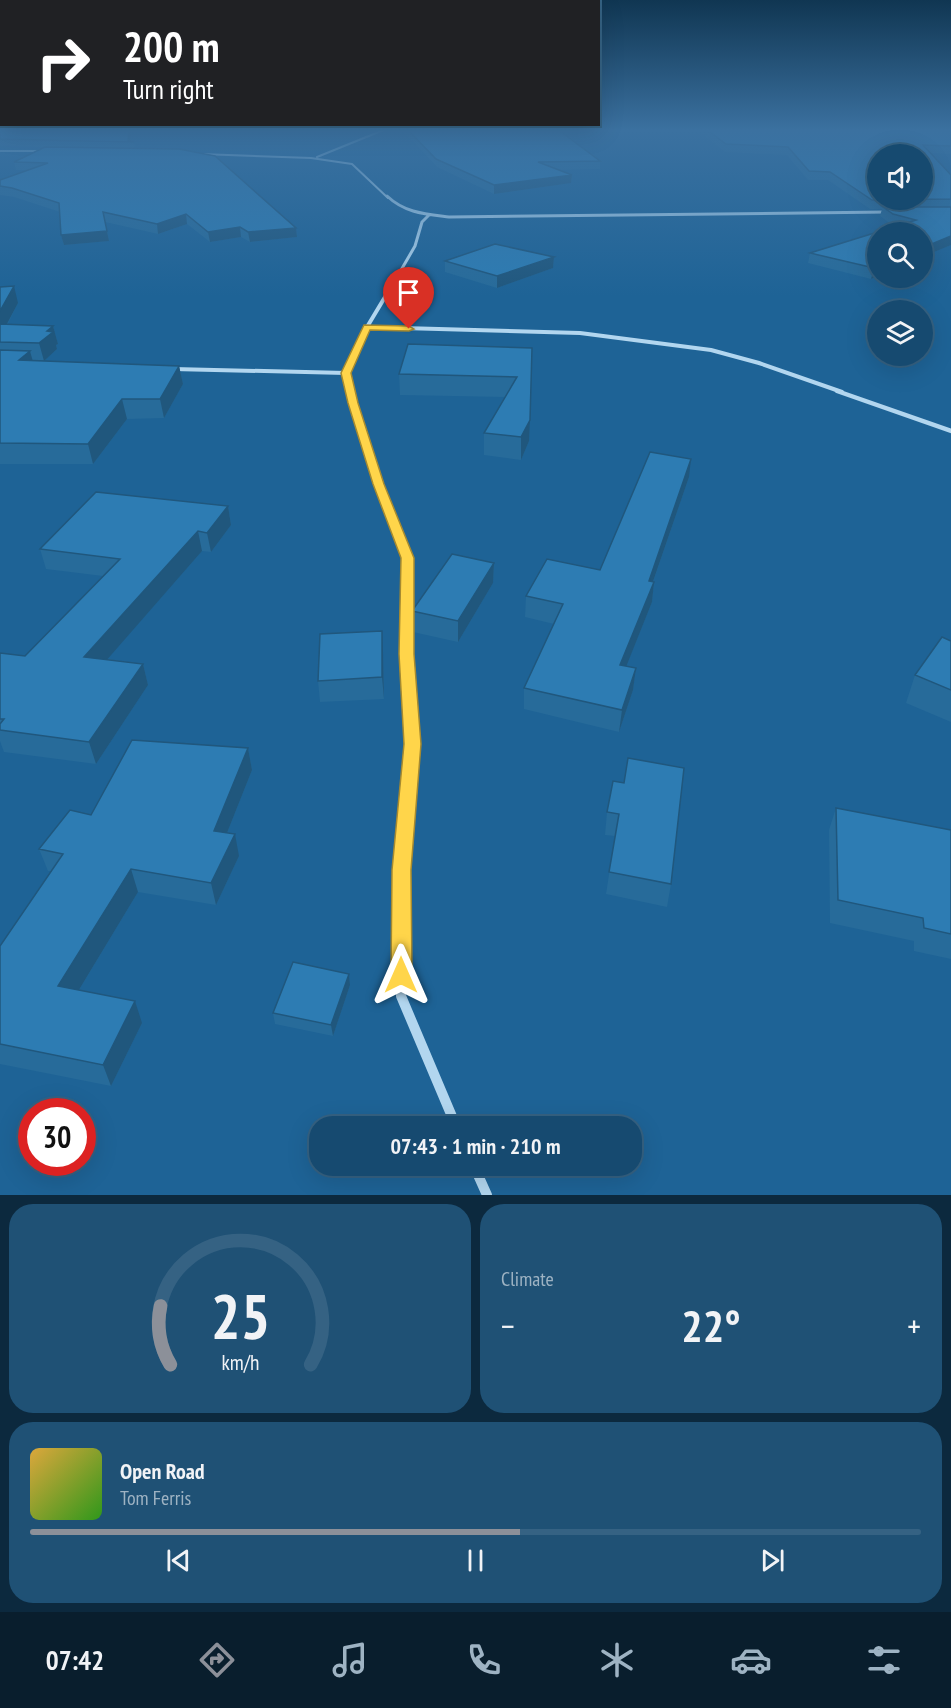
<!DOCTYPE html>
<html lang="en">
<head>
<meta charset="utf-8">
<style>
  :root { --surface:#164a70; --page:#1f5175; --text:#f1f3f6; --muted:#9eb3c3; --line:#356283; --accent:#8c9099 }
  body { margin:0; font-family:"PT Sans Narrow",sans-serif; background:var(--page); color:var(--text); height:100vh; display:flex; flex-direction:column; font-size:22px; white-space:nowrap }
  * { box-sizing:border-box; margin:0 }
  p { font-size:20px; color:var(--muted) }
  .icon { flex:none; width:33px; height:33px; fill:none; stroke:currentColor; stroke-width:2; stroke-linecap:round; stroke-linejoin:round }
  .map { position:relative; height:1195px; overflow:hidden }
  .panel { display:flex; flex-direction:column; gap:9px; padding:9px; background:#0c293e; flex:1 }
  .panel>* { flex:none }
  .banner { position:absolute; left:0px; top:0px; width:600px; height:126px; box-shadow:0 6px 24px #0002,0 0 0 2px var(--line); background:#202124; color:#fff; overflow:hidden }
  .buttons { position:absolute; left:867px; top:144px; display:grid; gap:12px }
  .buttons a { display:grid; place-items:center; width:66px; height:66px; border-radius:50%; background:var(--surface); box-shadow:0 6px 24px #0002,0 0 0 2px var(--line); font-size:30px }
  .speed { position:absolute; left:18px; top:1098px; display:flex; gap:12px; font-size:30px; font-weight:700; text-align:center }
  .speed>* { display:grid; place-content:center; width:78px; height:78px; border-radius:50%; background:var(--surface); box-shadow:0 6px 24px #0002,0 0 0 2px var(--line); line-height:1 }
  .speed .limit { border:9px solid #d22; background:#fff; color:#111 }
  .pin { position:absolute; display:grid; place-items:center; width:51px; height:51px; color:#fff; margin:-62px -26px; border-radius:50% 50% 50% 0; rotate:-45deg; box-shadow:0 0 6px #0007 }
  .pin .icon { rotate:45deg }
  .me { position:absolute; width:66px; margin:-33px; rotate:0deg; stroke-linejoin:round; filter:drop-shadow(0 0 4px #0008) }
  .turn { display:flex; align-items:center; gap:21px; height:126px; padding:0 24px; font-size:27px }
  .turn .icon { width:78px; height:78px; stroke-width:2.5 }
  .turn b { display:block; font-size:42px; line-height:51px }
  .big { font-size:45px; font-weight:700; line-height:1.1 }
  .panel .card { flex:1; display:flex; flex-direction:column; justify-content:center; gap:9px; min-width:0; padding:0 21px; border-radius:24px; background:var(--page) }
  .panel .dial { align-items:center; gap:0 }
  .dial svg { height:156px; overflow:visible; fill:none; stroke:var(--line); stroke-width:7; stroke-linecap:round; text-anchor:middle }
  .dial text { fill:var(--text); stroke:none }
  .song { display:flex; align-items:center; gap:18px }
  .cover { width:72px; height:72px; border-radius:9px; background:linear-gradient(135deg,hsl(40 70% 55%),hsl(110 70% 35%)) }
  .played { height:6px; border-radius:3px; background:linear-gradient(90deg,var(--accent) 55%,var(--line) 55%) }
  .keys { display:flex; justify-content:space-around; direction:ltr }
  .heat { display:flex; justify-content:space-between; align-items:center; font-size:33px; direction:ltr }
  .panel .tiles { flex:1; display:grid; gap:9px; grid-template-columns:1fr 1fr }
  .card:last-child { grid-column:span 2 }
  .trip { position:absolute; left:309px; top:1116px; width:333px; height:60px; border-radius:24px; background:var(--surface); box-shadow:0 6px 24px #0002,0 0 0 2px var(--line); font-weight:700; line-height:60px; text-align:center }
  .tabs { display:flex; height:96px; justify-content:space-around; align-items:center; background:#091e2d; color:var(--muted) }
  .tabs .icon { width:42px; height:42px }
  .tabs .selected { color:var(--accent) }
  .tabs b { font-size:27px; color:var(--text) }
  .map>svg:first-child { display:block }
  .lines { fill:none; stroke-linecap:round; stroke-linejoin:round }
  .minor-far6 { stroke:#b2d6ef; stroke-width:2 }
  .minor-far5 { stroke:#b2d6ef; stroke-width:3 }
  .minor-far4 { stroke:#b2d6ef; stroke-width:4 }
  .minor-far3 { stroke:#b2d6ef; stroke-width:4.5 }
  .minor-far2 { stroke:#b2d6ef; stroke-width:6 }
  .minor-far1 { stroke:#b2d6ef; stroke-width:8 }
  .minor { stroke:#b2d6ef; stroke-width:10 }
  .wall { fill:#276b9a }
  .shaded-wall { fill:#20577d }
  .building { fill:#2d7cb3; stroke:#20577d; stroke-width:1.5; fill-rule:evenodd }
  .route { fill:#ffd54a; stroke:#a68a30; stroke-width:1.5 }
</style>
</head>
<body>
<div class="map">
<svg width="951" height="1195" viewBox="0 0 951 1195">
  <rect width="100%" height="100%" fill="#1e6396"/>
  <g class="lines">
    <!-- minor-far6 -->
    <path class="minor-far6" d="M0,151h43
      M200,154l111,4 41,6 36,34
      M317,157l69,-28"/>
    <!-- minor-far5 -->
    <path class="minor-far5" d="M387,196c18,17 38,18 62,21l438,-5
      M393,284l22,-38 7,-24 7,-7"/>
    <!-- minor-far4 -->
    <path class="minor-far4" d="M367,327l213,6 131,17 48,13 83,29
      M173,369l173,4
      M350,392l-4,-19 21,-46 27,-45"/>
    <!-- minor-far3 -->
    <path class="minor-far3" d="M350,391l29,93 18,45
      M837,391l114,40"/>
    <!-- minor-far2 -->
    <path class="minor-far2" d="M396,528l12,30 -1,96 3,48"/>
    <!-- minor-far1 -->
    <path class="minor-far1" d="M401,920c0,-73 13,-146 9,-219"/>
    <!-- minor -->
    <path class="minor" d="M401,919v77l55,130
      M474,1166l13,29"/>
  </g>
  <!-- wall -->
  <path class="wall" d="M0,129h255l-124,4 -1,8 4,1 1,7 161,79 1,9 -47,5 -9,-5 -31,5 -23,-18 -29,10 -53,-12 4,19 -45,4 -3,-10 -1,-23 -46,-15 -14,-2v-15l27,-10h-11l-2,-8 30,-15 -44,-1z
    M401,129h156l43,32v8l-42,1 14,5 -1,8 -77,11 -57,-27z
    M696,129h255v25l-20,-1 20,22v70l-29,12v-25l-44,44 -7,3 -63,-16 2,-10 88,-28 -7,-1 -11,-8 2,-7h-12l-42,-29h-20l-21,-25 -62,-3z
    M554,257l-1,11 -56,20 -52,-16v-11z
    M0,287l18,16 -11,22 46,1 5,18 -2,1 1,4 -13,12 135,5 4,18 -19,34 -37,1 -34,45h-93z
    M532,348l-3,93 -8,19 -37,-5v-22l21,-36 -105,-2 -1,-21z
    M689,477l-36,105h1l-2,20 -26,64 10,2 -3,22 -14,42 -95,-23v-21l30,-64 -29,-7 1,-21 74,-26z
    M228,506l3,19 -20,27 -9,-1 -95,108 36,5 5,21 -52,79 -92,-12 -4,-11v-88l25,3 78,-80 -57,-7 -6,-20z
    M494,563l-1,20 -35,59 -45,-10 -1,-21z
    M951,641v81l-45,-19 9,-28z
    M383,652l1,47 -64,3 -2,-21z
    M248,748l4,22 -25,63 12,23 -23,49 -78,-13 -59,98 63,33 -31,63 -111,-22v-118l52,-75h-4l-9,-22 52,-34z
    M613,781l58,103 -4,23 -61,-13 9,-58 -10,-1 2,-23z
    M836,808l115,22v129l-37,-8v-10l-84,-18 -1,-93z
    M349,974l1,11 -17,51 -58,-12 -2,-11z"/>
  <!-- shaded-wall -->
  <path class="shaded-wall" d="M129,129h1l1,4 -1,9h-2z
    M572,175l-1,8 -77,11v-9z
    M103,212l6,29 -45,4 -3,-10z
    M186,214l1,10 -29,10 -1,-10z
    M240,227l1,10 -31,5 -2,-10z
    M296,228l1,9 -47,5 -2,-10z
    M951,236v9l-29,12v-9z
    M554,257l-1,11 -56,20v-12z
    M878,267v9l-7,3 3,-11z
    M14,286l4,17 -18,34v-26z
    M53,326l5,18 -2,1 1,4 -13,12 -5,-18 8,-12z
    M30,351l5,18 -16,-9z
    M179,366l4,18 -19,34 -4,-19z
    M122,399l5,20 -34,45 -5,-20z
    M530,420l-1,21 -8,19v-23z
    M691,459l-2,18 -41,119 6,-14 -2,20 -34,85 2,-22z
    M228,506l3,19 -20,27 -4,-19z
    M198,531l4,20 -111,127 -7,-21z
    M494,563l-1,20 -35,59v-21z
    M382,631l1,21 1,47 -2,-22z
    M143,664l5,21 -52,79 -7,-22z
    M636,668l-3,22 -14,42 3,-22z
    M248,748l4,22 -33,83 -5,-22z
    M235,834l4,22 -23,49 -5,-22z
    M131,869l7,23 -70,116 -10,-22z
    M349,974l1,11 -17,51 -2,-11z
    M135,1001l7,22 -31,63 -8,-21z"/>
  <!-- building -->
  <path class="building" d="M0,129h129l-1,12 6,1 -134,-3z
    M407,129h150l43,32 -62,1 34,13 -78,10 -58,-26z
    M706,129h245v17l-28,-1 28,30v24l-79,1 -42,-28 -21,-1 -21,-24 -62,-3zM878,154h44v46h-44z
    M45,147l134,2 36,7 81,72 -48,4 -8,-5 -32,5 -22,-18 -29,10 -54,-12 4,19 -46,4 -2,-32 -47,-15 -12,-2v-6l48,-17 -34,-1z
    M883,207h68v29l-29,12v-16h-44v35l-4,1 -64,-15 106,-33 -23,-6z
    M495,244l59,13 -57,19 -52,-15z
    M14,286l-14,25v-24z
    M0,324l53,2 -6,5 6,1 -14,11 -39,-1z
    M408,344l124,4 -2,72 -9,17 -37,-4 33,-56 -118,-3z
    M0,350l30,1 -11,9 160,6 -19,33h-38l-34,45 -88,-1z
    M650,452l41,7 -42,122 5,1 -34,83 16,3 -14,42 -98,-22 39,-84 -37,-8 21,-37 53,11z
    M96,492l132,14 -21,27 -9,-2 -114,126 59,7 -54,78 -89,-12v-6l4,-5h-4v-66l25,3 95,-97 -80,-10z
    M452,554l42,9 -36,58 -46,-10z
    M382,631v46l-64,4 2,-47z
    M942,637l9,4v49l-36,-15z
    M132,740l116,8 -34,83 21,3 -24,49 -80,-14 -73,117 77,15 -32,64 -103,-21v-98l63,-92 -24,-5 31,-39 21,5z
    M628,758l56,10 -13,116 -62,-12 10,-58 -12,-2 6,-31 11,2z
    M836,808l115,22v104l-27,-6 -1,-10 -85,-18z
    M293,962l56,12 -18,51 -58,-12z"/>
  <!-- sky -->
  <linearGradient id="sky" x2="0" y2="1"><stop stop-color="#103652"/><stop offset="0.44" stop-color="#3b71a0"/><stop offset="1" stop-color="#3b71a0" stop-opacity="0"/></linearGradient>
  <rect width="951" height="296" fill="url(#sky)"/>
  <!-- route -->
  <path class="route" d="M364,325l45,1 5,3 -5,2 -39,-1 -19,43 7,30 26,81 30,74v96l7,90 -10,126 1,105 -3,7 -8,3 -7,-3 -3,-7 1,-105 12,-126 -5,-90 2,-96 -28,-74 -25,-81 -7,-30z"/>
</svg>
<div class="buttons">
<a><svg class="icon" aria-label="sound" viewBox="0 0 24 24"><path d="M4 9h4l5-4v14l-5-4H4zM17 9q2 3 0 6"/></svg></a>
<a><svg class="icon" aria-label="search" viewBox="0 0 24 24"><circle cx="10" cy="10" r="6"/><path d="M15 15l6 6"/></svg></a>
<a><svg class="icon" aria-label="layers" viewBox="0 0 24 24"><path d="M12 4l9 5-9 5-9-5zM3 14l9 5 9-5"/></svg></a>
</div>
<div class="speed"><div class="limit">30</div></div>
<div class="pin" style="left:409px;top:329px;background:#d93025"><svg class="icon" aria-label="arrive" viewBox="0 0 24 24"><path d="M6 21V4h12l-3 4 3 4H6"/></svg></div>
<svg class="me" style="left:401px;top:975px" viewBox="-20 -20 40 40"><path d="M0-17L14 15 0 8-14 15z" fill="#ffd54a" stroke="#fff" stroke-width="4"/></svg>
<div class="trip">07:43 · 1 min · 210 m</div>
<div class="banner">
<div class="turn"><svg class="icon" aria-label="right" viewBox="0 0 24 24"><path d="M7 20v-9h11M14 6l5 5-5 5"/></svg><div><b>200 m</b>Turn right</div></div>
</div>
</div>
<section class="panel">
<div class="tiles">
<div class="card dial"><svg viewBox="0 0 100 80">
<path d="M14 69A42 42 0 1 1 86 69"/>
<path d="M14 69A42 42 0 0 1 9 39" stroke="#8c9099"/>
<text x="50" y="56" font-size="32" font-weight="700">25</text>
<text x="50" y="72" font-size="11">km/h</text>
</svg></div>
<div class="card"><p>Climate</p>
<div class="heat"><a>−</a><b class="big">22°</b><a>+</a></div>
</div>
<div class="card">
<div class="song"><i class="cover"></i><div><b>Open Road</b><p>Tom Ferris</p></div></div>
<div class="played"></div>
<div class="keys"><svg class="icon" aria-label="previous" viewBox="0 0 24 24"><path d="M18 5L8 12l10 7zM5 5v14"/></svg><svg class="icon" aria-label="pause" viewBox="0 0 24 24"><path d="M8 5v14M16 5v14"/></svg><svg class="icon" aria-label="next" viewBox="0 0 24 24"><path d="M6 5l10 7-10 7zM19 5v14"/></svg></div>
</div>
</div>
</section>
<nav class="tabs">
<b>07:42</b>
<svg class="icon selected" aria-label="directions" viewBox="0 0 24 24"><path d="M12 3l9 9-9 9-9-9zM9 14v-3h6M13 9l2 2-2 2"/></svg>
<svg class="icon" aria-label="music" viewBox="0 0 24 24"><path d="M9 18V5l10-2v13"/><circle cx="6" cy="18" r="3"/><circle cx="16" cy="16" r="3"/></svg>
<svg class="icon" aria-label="phone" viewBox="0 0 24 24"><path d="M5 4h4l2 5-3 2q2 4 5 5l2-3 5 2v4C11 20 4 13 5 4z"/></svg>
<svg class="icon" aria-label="climate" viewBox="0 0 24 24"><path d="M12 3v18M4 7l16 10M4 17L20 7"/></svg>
<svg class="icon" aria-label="car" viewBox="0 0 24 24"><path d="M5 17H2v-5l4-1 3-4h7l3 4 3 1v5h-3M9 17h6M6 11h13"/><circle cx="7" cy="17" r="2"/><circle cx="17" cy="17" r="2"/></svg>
<svg class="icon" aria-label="filters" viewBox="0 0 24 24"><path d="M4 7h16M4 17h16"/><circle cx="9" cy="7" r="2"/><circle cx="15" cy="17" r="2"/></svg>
</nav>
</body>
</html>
